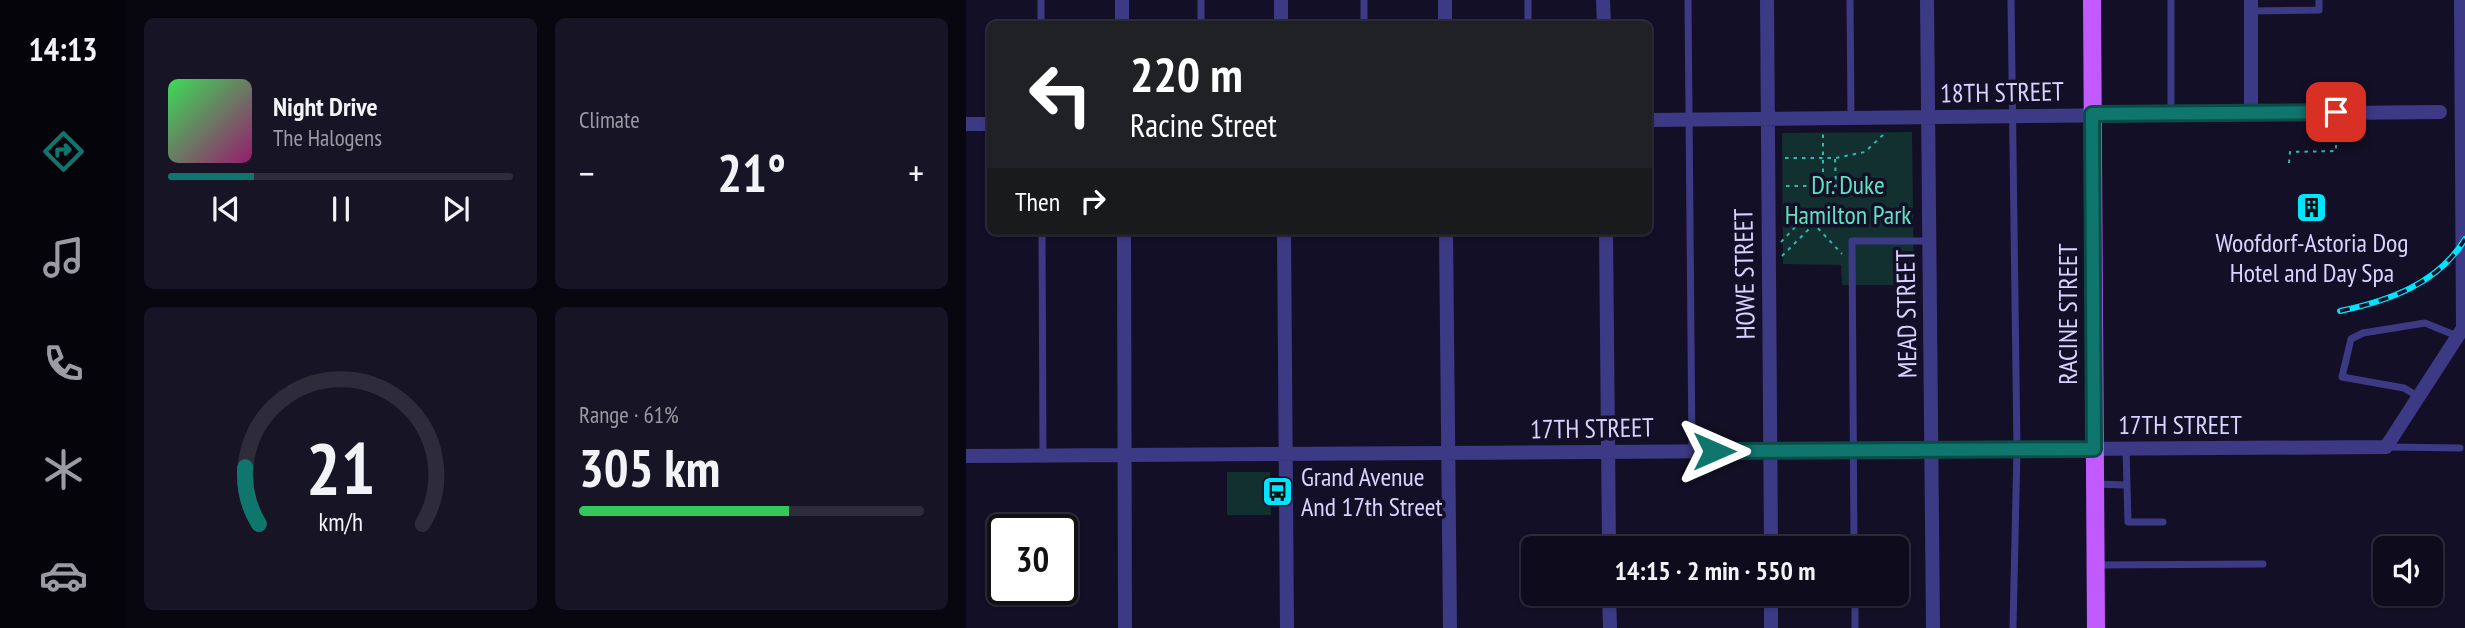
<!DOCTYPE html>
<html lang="en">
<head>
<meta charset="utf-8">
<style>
  :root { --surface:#0e0b1c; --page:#171425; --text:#f1f3f6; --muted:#9b9ba3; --line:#2e2b3b; --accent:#0f766e }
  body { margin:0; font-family:"PT Sans Narrow",sans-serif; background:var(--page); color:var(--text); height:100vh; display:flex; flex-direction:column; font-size:26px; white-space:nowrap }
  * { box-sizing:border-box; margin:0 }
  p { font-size:23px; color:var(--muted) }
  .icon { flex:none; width:38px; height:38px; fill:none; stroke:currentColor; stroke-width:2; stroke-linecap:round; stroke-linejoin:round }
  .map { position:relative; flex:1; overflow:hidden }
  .details { display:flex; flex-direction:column; gap:18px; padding:18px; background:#08060f; width:840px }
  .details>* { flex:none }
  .guide { position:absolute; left:21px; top:21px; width:665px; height:214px; border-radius:10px; box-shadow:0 2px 5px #0004,0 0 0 2px var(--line); background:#202124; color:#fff; overflow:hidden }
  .tools { position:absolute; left:1407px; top:536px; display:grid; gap:14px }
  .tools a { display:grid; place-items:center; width:70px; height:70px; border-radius:10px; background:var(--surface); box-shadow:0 2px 5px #0004,0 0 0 2px var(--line); font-size:35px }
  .speed { position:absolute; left:21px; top:514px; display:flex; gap:14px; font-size:35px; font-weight:700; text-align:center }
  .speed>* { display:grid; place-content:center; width:91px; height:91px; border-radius:50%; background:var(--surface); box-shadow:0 2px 5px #0004,0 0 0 2px var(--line); line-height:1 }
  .speed .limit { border:4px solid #111; border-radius:10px; background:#fff; color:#111 }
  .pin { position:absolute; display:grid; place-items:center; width:60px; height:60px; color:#fff; margin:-30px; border-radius:14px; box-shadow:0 4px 10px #0006 }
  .me { position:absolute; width:77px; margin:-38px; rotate:90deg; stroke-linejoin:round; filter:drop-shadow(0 0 5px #0008) }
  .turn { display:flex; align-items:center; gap:24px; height:147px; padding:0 28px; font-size:32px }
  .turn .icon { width:91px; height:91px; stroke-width:2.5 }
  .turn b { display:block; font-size:49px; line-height:60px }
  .then { display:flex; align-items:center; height:66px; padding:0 28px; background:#0003; gap:14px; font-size:26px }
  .big { font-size:52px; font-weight:700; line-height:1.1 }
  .details .tile { flex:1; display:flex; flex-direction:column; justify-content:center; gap:10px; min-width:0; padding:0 24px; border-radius:10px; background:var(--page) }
  .details .dial { align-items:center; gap:0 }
  .dial svg { height:182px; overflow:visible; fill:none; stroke:var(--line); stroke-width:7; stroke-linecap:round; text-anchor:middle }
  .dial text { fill:var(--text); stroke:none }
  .song { display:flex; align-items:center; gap:21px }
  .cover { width:84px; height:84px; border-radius:10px; background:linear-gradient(135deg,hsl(130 70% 55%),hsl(320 70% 35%)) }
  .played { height:7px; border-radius:4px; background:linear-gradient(90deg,var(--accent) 25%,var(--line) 25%) }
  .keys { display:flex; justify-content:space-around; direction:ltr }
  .heat { display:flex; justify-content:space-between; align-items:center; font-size:38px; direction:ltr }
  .charge { height:10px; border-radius:5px; background:linear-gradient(90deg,#34c759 61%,var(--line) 0) }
  .details .tiles { flex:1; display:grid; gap:18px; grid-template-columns:repeat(2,1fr) }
  .trip { position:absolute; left:555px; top:536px; width:388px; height:70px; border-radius:10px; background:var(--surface); box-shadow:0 2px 5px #0004,0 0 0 2px var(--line); font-weight:700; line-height:70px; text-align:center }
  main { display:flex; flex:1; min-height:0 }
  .tab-bar { display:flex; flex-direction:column; width:126px; justify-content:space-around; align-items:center; background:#06040b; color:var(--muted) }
  .tab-bar .icon { width:49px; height:49px }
  .tab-bar .current { color:var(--accent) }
  .tab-bar b { font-size:32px; color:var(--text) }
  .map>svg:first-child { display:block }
  .green { fill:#12302f }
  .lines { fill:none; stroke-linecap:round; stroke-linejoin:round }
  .path { stroke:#2fb8b0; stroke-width:2; stroke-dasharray:3.5 5; stroke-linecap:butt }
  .service { stroke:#3d3a85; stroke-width:7 }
  .minor { stroke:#3d3a85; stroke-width:14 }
  .primary { stroke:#c25bff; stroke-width:18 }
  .rail-casing { stroke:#00e5ff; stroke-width:6 }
  .rail { stroke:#130f26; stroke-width:3.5; stroke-dasharray:10; stroke-linecap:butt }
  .route-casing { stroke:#0a4d48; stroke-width:18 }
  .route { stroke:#0f766e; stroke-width:12 }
  .labels { text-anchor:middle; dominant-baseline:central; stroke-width:7; stroke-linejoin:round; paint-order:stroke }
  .street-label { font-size:26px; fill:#d9d4ff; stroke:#130f26 }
  .park-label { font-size:26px; fill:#5fe0c0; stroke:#130f26 }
  .poi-label { font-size:26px; fill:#d9d4ff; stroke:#130f26 }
</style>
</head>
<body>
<main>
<nav class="tab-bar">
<b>14:13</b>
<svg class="icon current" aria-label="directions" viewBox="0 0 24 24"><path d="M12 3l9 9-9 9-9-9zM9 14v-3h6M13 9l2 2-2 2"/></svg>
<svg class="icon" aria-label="music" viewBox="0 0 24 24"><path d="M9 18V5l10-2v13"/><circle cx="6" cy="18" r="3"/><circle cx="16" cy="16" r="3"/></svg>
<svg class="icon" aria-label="phone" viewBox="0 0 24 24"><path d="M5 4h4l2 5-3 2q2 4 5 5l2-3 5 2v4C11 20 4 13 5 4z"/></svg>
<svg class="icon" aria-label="climate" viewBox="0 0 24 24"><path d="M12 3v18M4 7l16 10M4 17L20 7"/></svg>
<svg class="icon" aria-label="car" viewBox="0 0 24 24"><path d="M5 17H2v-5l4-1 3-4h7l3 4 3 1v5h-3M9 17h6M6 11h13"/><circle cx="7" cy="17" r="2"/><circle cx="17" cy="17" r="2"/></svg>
</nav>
<section class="details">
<div class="tiles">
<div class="tile">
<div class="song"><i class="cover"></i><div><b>Night Drive</b><p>The Halogens</p></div></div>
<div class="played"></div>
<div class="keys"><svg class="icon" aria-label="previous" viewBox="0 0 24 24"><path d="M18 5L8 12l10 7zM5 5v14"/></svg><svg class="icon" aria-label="pause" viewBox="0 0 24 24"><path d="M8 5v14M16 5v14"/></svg><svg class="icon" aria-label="next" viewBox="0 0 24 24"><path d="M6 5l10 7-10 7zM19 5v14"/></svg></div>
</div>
<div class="tile"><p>Climate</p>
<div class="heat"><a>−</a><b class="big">21°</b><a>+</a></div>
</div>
<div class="tile dial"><svg viewBox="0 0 100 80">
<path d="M14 69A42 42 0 1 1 86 69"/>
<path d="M14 69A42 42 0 0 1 8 44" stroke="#0f766e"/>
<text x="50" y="56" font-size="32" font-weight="700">21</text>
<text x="50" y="72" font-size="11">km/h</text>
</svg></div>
<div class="tile"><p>Range · 61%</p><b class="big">305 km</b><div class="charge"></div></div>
</div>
</section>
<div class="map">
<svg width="1499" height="628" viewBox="0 0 1499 628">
  <rect width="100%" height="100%" fill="#130f26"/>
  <!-- green -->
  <path class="green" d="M946,132l2,153h-72l-1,-20 -58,-1 -1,-131z
    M261,472h43l1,43h-44z"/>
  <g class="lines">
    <!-- path -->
    <path class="path" d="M819,158h50l1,28h-13
      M870,158l29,-6 20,-19
      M1323,163l1,-11 46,-1v-24
      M820,186h37v-52
      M815,242l19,-20
      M816,256l32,-32 28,30"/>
    <!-- service -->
    <path class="service" d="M75,0v24
      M398,0v24
      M562,0v24
      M722,0l4,451
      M884,0l1,118
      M1045,0l6,449 -4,179
      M1205,0v113
      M1286,11l67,-1v-10
      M235,24v-24
      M76,231l1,224
      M1453,397l-15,-9 -62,-11 9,-38 12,-6 62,-10 32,13
      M1421,447l73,1
      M1160,449l2,73h35
      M1129,484l31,1
      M888,548l-2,-307h77
      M1130,565l167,-1
      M889,593v35"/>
    <!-- minor -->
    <path class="minor" d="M156,0v24
      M315,0v24
      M479,0v24
      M637,0l1,24
      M801,0l4,548
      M961,0l6,628
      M1285,0v113
      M682,120l792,-8
      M0,124h24
      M158,231l1,397
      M318,231l3,397
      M480,231l4,397
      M640,231l3,317
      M0,456l1420,-9 77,-119 -2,-328
      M643,593l1,35
      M805,593v35"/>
    <!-- primary -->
    <path class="primary" d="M1126,0l4,628"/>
    <defs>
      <path id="rail" d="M1374,311c48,-10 98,-27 125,-72"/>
    </defs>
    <!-- rail casing -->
    <use href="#rail" class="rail-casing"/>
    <!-- rail -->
    <use href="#rail" class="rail"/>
  </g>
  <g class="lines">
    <defs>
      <path id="route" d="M748,451l380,-2 -2,-335 244,-2"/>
    </defs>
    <!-- route casing -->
    <use href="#route" class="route-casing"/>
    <!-- route -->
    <use href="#route" class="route"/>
  </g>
  <!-- icons -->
  <defs>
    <symbol id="building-square" viewBox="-11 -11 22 22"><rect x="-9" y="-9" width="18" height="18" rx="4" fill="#00e5ff" stroke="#130f26"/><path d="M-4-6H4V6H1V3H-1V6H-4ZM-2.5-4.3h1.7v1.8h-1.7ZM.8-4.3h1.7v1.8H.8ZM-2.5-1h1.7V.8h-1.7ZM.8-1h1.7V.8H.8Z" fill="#111"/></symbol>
    <symbol id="bus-square" viewBox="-11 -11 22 22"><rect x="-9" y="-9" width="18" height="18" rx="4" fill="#00e5ff" stroke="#130f26"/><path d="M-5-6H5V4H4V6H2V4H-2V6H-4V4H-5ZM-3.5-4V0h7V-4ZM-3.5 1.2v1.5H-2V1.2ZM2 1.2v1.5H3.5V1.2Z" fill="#111"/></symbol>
  </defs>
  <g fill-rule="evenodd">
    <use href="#building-square" x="1328" y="190" width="35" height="35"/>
    <use href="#bus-square" x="294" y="474" width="35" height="35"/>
  </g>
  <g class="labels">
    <!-- street labels -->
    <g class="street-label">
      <text transform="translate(1036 92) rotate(-1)">18TH STREET</text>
      <text transform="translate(778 274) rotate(-91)">HOWE STREET</text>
      <text transform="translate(940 314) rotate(-91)">MEAD STREET</text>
      <text transform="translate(1101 314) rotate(-90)">RACINE STREET</text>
      <text x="1214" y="424">17TH STREET</text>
      <text transform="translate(626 428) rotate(-1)">17TH STREET</text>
    </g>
    <!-- park labels -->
    <g class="park-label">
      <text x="882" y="184">Dr. Duke<tspan x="882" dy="30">Hamilton Park</tspan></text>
    </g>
    <!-- poi labels -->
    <g class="poi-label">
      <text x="1346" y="242">Woofdorf-Astoria Dog<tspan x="1346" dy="30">Hotel and Day Spa</tspan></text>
      <text x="335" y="476" text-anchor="start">Grand Avenue<tspan x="335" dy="30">And 17th Street</tspan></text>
    </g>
  </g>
</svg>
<div class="tools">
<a><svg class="icon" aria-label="sound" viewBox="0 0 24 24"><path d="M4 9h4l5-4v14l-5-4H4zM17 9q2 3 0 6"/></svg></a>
</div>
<div class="speed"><div class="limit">30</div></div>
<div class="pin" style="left:1370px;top:112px;background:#d93025"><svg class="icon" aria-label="arrive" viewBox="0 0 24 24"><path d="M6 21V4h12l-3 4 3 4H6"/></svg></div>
<svg class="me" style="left:748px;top:451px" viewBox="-20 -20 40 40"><path d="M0-17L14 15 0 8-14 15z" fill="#0f766e" stroke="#fff" stroke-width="4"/></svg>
<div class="trip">14:15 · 2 min · 550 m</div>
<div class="guide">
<div class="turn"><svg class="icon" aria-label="left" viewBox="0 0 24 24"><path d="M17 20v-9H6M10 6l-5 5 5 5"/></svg><div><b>220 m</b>Racine Street</div></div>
<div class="then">Then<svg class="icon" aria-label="right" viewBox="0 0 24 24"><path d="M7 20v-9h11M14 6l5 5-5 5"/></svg></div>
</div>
</div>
</main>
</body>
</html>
